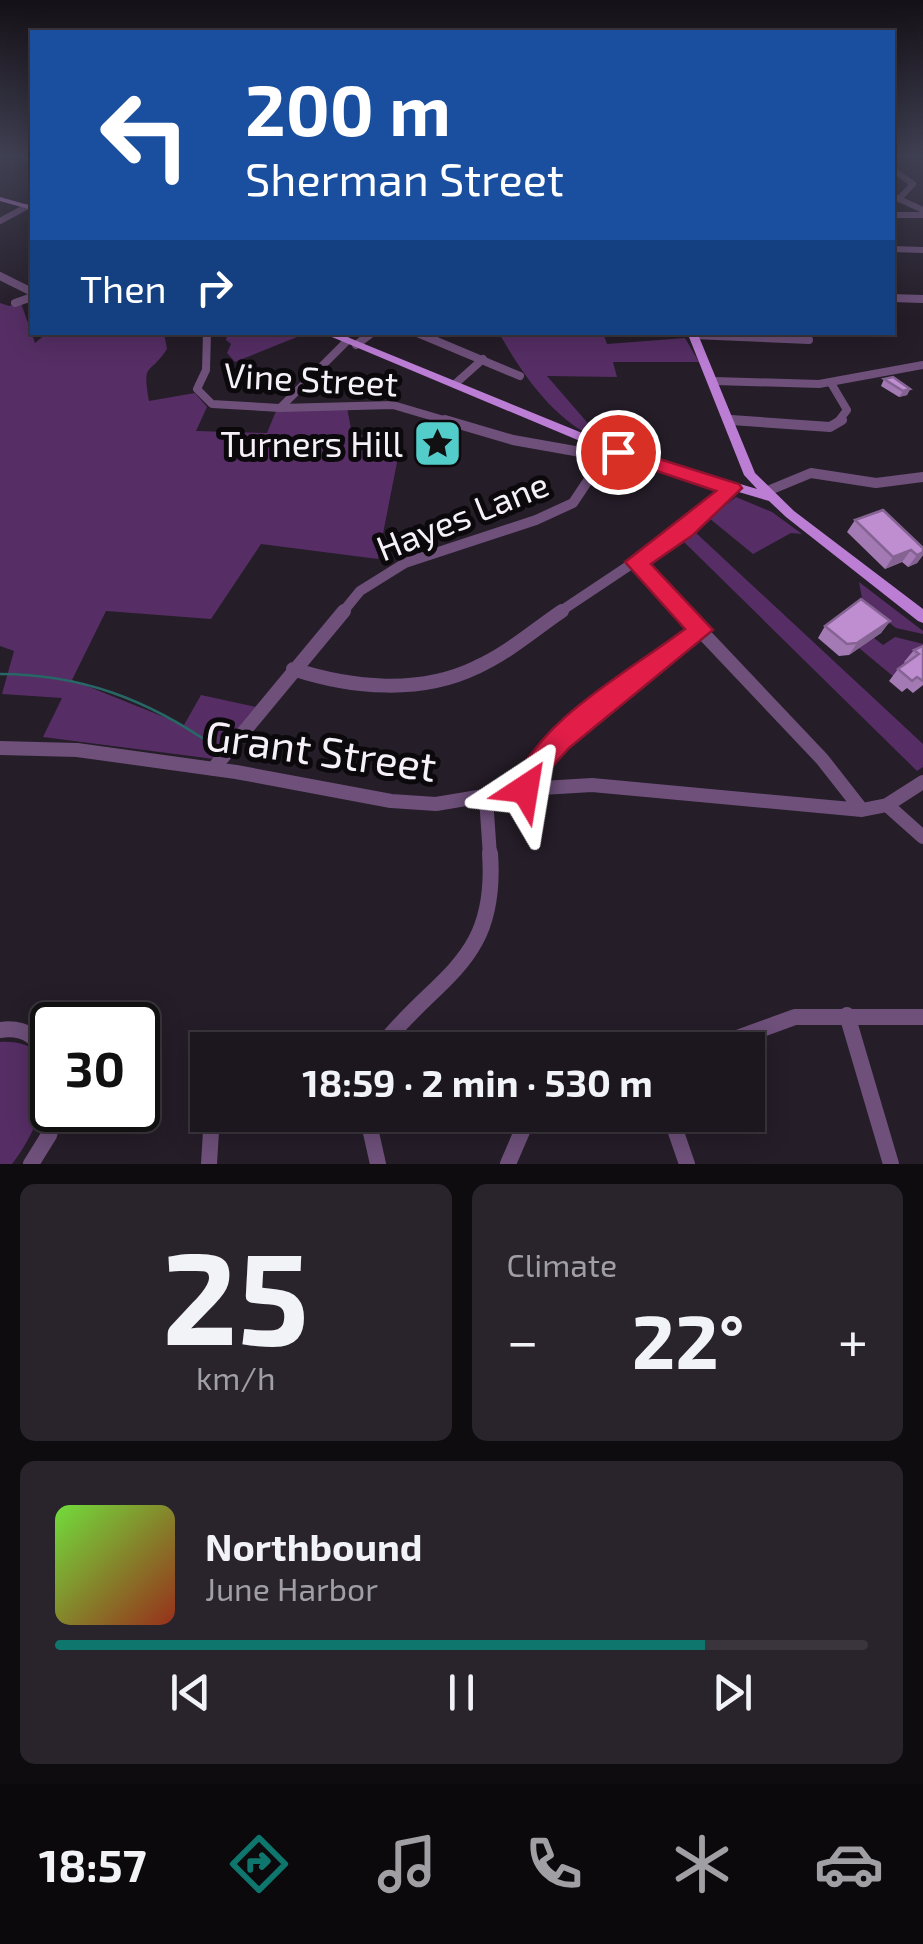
<!DOCTYPE html>
<html lang="en">
<head>
<meta charset="utf-8">
<style>
  :root { --surface:#1c161e; --page:#29232b; --text:#f1f3f6; --muted:#a09fa4; --line:#3a353c; --accent:#0f766e }
  body { margin:0; font-family:"Exo 2",sans-serif; background:var(--page); color:var(--text); height:100vh; display:flex; flex-direction:column; font-size:38px; white-space:nowrap }
  * { box-sizing:border-box; margin:0 }
  p { font-size:32px; color:var(--muted) }
  .icon { flex:none; width:55px; height:55px; fill:none; stroke:currentColor; stroke-width:2; stroke-linecap:round; stroke-linejoin:round }
  .map { position:relative; height:1164px; overflow:hidden }
  .side { display:flex; flex-direction:column; gap:20px; padding:20px; background:#0f0c10; flex:1 }
  .side>* { flex:none }
  .guide { position:absolute; left:30px; top:30px; width:865px; height:305px; border-radius:0px; box-shadow:0 5px 25px #0003,0 0 0 2px var(--line); background:#1a4fa0; color:#fff; overflow:hidden }
  .speed { position:absolute; left:30px; top:1002px; display:flex; gap:20px; font-size:50px; font-weight:700; text-align:center }
  .speed>* { display:grid; place-content:center; width:130px; height:130px; border-radius:50%; background:var(--surface); box-shadow:0 5px 25px #0003,0 0 0 2px var(--line); line-height:1 }
  .speed .limit { border:5px solid #111; border-radius:15px; background:#fff; color:#111 }
  .pin { position:absolute; display:grid; place-items:center; width:85px; height:85px; color:#fff; margin:-42px; border:5px solid #fff; border-radius:50%; box-shadow:0 2px 10px #0007 }
  .me { position:absolute; width:110px; margin:-55px; rotate:33deg; stroke-linejoin:round; filter:drop-shadow(0 0 8px #0008) }
  .turn { display:flex; align-items:center; gap:35px; height:210px; padding:0 50px; font-size:45px }
  .turn .icon { width:130px; height:130px; stroke-width:2.5 }
  .turn b { display:block; font-size:70px; line-height:85px }
  .then { display:flex; align-items:center; height:95px; padding:0 50px; background:#0003; gap:20px; font-size:38px }
  .big { font-size:75px; font-weight:700; line-height:1.1 }
  .side .card { flex:1; display:flex; flex-direction:column; justify-content:center; gap:15px; min-width:0; padding:0 35px; border-radius:15px; background:var(--page) }
  .side .dial { align-items:center; gap:0 }
  .dial b { font-size:130px; line-height:1 }
  .song { display:flex; align-items:center; gap:30px }
  .cover { width:120px; height:120px; border-radius:15px; background:linear-gradient(135deg,hsl(100 70% 55%),hsl(10 70% 35%)) }
  .played { height:10px; border-radius:5px; background:linear-gradient(90deg,var(--accent) 80%,var(--line) 80%) }
  .keys { display:flex; justify-content:space-around; direction:ltr }
  .heat { display:flex; justify-content:space-between; align-items:center; font-size:55px; direction:ltr }
  .side .tiles { flex:1; display:grid; gap:20px; grid-template-columns:1fr 1fr }
  .card:last-child { grid-column:span 2 }
  .trip { position:absolute; left:190px; top:1032px; width:575px; height:100px; border-radius:0px; background:var(--surface); box-shadow:0 5px 25px #0003,0 0 0 2px var(--line); font-weight:700; line-height:100px; text-align:center }
  .dock { display:flex; height:160px; justify-content:space-around; align-items:center; background:#0b090c; color:var(--muted) }
  .dock .icon { width:70px; height:70px }
  .dock .selected { color:var(--accent) }
  .dock b { font-size:45px; color:var(--text) }
  .map>svg:first-child { display:block }
  .green { fill:#562e65 }
  .lines { fill:none; stroke-linecap:round; stroke-linejoin:round }
  .stream { stroke:#276765; stroke-width:2.5 }
  .minor-far4 { stroke:#6e507a; stroke-width:6 }
  .minor-far3 { stroke:#6e507a; stroke-width:8 }
  .minor-far2 { stroke:#6e507a; stroke-width:10 }
  .minor-far1 { stroke:#6e507a; stroke-width:14 }
  .minor { stroke:#6e507a; stroke-width:16 }
  .major { fill:#bc7dd5; fill-rule:evenodd }
  .wall { fill:#a37ab4 }
  .shaded-wall { fill:#856392 }
  .building { fill:#be8ed1; stroke:#856392; stroke-width:2.5 }
  .route { fill:#e11d48; stroke:#92132f; stroke-width:2.5 }
  .labels { text-anchor:middle; dominant-baseline:central; stroke-width:10; stroke-linejoin:round; paint-order:stroke }
  .street-label { font-size:35px; fill:#f6f0f8; stroke:#0c090d }
  .poi-label { font-size:35px; fill:#f6f0f8; stroke:#0c090d; text-anchor:end }
  .near-street-label { font-size:42px; fill:#f6f0f8; stroke:#0c090d }
</style>
</head>
<body>
<div class="map">
<svg width="923" height="1164" viewBox="0 0 923 1164">
  <rect width="100%" height="100%" fill="#251d28"/>
  <!-- green -->
  <path class="green" d="M0,303l9,3 12,-3 14,40 12,-10h117l3,16c-18,28 -25,11 -18,52l46,-8 12,14 -11,24 71,2 9,-22 71,-3 5,26 50,3 -24,122 -117,-15 -50,75 -105,-8 -34,69 112,45 17,-30 55,12 -42,52 -171,-22 19,-39 -60,-4 12,-43 -14,-5z
    M228,332h78l1,1 -72,29 -8,-9 4,-9 -5,-4z
    M499,333h104l4,11 78,-6 14,24h-86l4,15 -70,-1 58,67c-50,-21 -81,-66 -106,-110z
    M736,497l36,15 30,22 -11,-1 -38,21 -44,-36z
    M695,532l228,212v23l-6,4 -234,-230z
    M859,582l64,49v3l-27,-6 -33,-25z
    M895,637l28,7v10l-29,23 -35,-29 15,-10 9,7z
    M0,1042c79,-4 39,89 12,122h-12z"/>
  <g class="lines">
    <!-- stream -->
    <path class="stream" d="M22,159l10,1
      M0,674c81,0 148,26 214,72"/>
    <!-- minor-far4 -->
    <path class="minor-far4" d="M892,169l21,15 -14,15
      M895,197l28,13
      M892,215h31
      M0,221l26,-14
      M892,249l31,1"/>
    <!-- minor-far3 -->
    <path class="minor-far3" d="M0,276l32,16
      M892,298l31,1
      M15,303l17,-6
      M207,332l-1,38 -9,19 15,15 68,4 113,-3 61,18
      M415,332l105,44
      M693,335l116,5
      M356,345l17,-13
      M714,381l105,3 104,-19
      M831,383l16,27 -10,13
      M455,384l28,-25
      M280,408l67,-67
      M727,420l40,3"/>
    <!-- minor-far2 -->
    <path class="minor-far2" d="M445,420l68,20 90,16
      M731,420l99,7 12,-7
      M765,492l46,-19 65,10 47,-6
      M637,563l47,50
      M342,613l18,-22 45,-28 131,-43 37,-17 36,-54
      M558,613l111,-74 63,-51"/>
    <!-- minor-far1 -->
    <path class="minor-far1" d="M682,611l140,148 40,51
      M293,669c58,19 127,26 184,-2 31,-14 57,-37 85,-56
      M0,748l77,2 159,22 155,29 45,3 89,-15 67,-4 270,25 25,-5 36,-23
      M213,769l131,-158
      M525,789c33,-70 113,-118 176,-159
      M486,798l4,58
      M887,805l36,32"/>
    <!-- minor -->
    <path class="minor" d="M847,1015l44,149
      M0,1030c26,-4 40,9 52,31
      M378,1050c59,-76 120,-86 112,-197
      M704,1050l91,-33h128
      M367,1115l11,49
      M670,1115l17,49
      M31,1164l18,-29 7,-25
      M209,1164l3,-49
      M508,1164l21,-49"/>
    <!-- major -->
    <path class="major" d="M0,197l32,9v4l-32,-9z
      M320,332h15l284,116 138,41 -13,-14 -57,-143h10l58,141 39,38 129,98v14l-5,-2 -132,-104 -17,-16 -158,-47z"/>
  </g>
  <!-- wall -->
  <path class="wall" d="M884,379l26,10 -3,6 -8,2 -18,-11z
    M855,520l68,28v7l-6,8 -9,4 -6,-5 -17,7 -38,-37z
    M890,621l-9,12 -32,22 -10,1 -21,-18 7,-12z
    M923,646v39l-10,8 -6,-5 -5,4 -13,-11 9,-12 8,-5 -2,-2 10,-12z"/>
  <!-- shaded-wall -->
  <path class="shaded-wall" d="M910,389l-3,6 -8,2 4,-6z
    M911,550l-9,12 -17,7 8,-12z
    M923,552v3l-6,8 -9,4 9,-12z
    M890,621l-9,12 -32,22 8,-12z"/>
  <!-- building -->
  <path class="building" d="M893,377l17,12 -7,2 -19,-12z
    M883,510l40,38v4l-6,3 -6,-5 -18,7 -38,-37z
    M861,599l29,22 -33,22 -10,1 -22,-18z
    M923,646v35l-6,-4 -5,4 -14,-12 21,-15 -5,-4z"/>
  <!-- sky -->
  <linearGradient id="sky" x2="0" y2="1"><stop stop-color="#141016"/><stop offset="0.49" stop-color="#404053"/><stop offset="1" stop-color="#404053" stop-opacity="0"/></linearGradient>
  <rect width="923" height="318" fill="url(#sky)"/>
  <!-- route -->
  <path class="route" d="M618,446l121,38 3,4 -49,47 -42,29 62,66 -144,118 -25,28 -9,23 -10,4 -10,-4 -4,-10c29,-71 114,-115 174,-160l-60,-67 91,-71 -104,-35 -3,-4z"/>
  <!-- icons -->
  <defs>
    <symbol id="sight-square" viewBox="-11 -11 22 22"><rect x="-9" y="-9" width="18" height="18" rx="4" fill="#53cdc9" stroke="#0c090d"/><path d="M0-6L1.8-2.2L6-1.7L2.9 1.2L3.7 5.4L0 3.3L-3.7 5.4L-2.9 1.2L-6-1.7L-1.8-2.2Z" fill="#111"/></symbol>
  </defs>
  <g fill-rule="evenodd">
    <use href="#sight-square" x="410" y="416" width="55" height="55"/>
  </g>
  <g class="labels">
    <!-- street labels -->
    <g class="street-label">
      <text transform="translate(311 378) rotate(3)">Vine Street</text>
      <text transform="translate(462 515) rotate(-22)">Hayes Lane</text>
    </g>
    <!-- poi labels -->
    <g class="poi-label">
      <text x="403" y="443">Turners Hill</text>
    </g>
    <!-- near-street labels -->
    <g class="near-street-label">
      <text transform="translate(321 749) rotate(8)">Grant Street</text>
    </g>
  </g>
</svg>
<div class="speed"><div class="limit">30</div></div>
<div class="pin" style="left:618px;top:452px;background:#d93025"><svg class="icon" aria-label="arrive" viewBox="0 0 24 24"><path d="M6 21V4h12l-3 4 3 4H6"/></svg></div>
<svg class="me" style="left:525px;top:789px" viewBox="-20 -20 40 40"><path d="M0-17L14 15 0 8-14 15z" fill="#e11d48" stroke="#fff" stroke-width="4"/></svg>
<div class="trip">18:59 · 2 min · 530 m</div>
<div class="guide">
<div class="turn"><svg class="icon" aria-label="left" viewBox="0 0 24 24"><path d="M17 20v-9H6M10 6l-5 5 5 5"/></svg><div><b>200 m</b>Sherman Street</div></div>
<div class="then">Then<svg class="icon" aria-label="right" viewBox="0 0 24 24"><path d="M7 20v-9h11M14 6l5 5-5 5"/></svg></div>
</div>
</div>
<section class="side">
<div class="tiles">
<div class="card dial"><b>25</b><p>km/h</p></div>
<div class="card"><p>Climate</p>
<div class="heat"><a>−</a><b class="big">22°</b><a>+</a></div>
</div>
<div class="card">
<div class="song"><i class="cover"></i><div><b>Northbound</b><p>June Harbor</p></div></div>
<div class="played"></div>
<div class="keys"><svg class="icon" aria-label="previous" viewBox="0 0 24 24"><path d="M18 5L8 12l10 7zM5 5v14"/></svg><svg class="icon" aria-label="pause" viewBox="0 0 24 24"><path d="M8 5v14M16 5v14"/></svg><svg class="icon" aria-label="next" viewBox="0 0 24 24"><path d="M6 5l10 7-10 7zM19 5v14"/></svg></div>
</div>
</div>
</section>
<nav class="dock">
<b>18:57</b>
<svg class="icon selected" aria-label="directions" viewBox="0 0 24 24"><path d="M12 3l9 9-9 9-9-9zM9 14v-3h6M13 9l2 2-2 2"/></svg>
<svg class="icon" aria-label="music" viewBox="0 0 24 24"><path d="M9 18V5l10-2v13"/><circle cx="6" cy="18" r="3"/><circle cx="16" cy="16" r="3"/></svg>
<svg class="icon" aria-label="phone" viewBox="0 0 24 24"><path d="M5 4h4l2 5-3 2q2 4 5 5l2-3 5 2v4C11 20 4 13 5 4z"/></svg>
<svg class="icon" aria-label="climate" viewBox="0 0 24 24"><path d="M12 3v18M4 7l16 10M4 17L20 7"/></svg>
<svg class="icon" aria-label="car" viewBox="0 0 24 24"><path d="M5 17H2v-5l4-1 3-4h7l3 4 3 1v5h-3M9 17h6M6 11h13"/><circle cx="7" cy="17" r="2"/><circle cx="17" cy="17" r="2"/></svg>
</nav>
</body>
</html>
